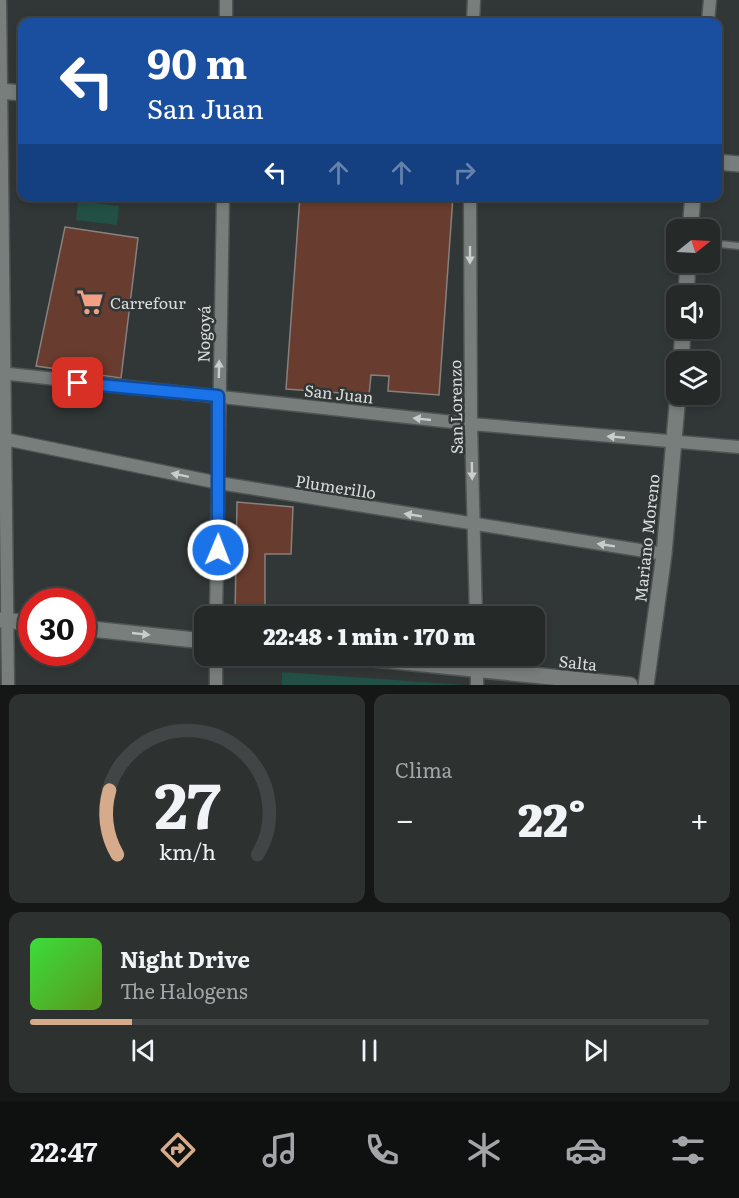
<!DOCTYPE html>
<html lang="es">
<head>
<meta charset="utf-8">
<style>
  :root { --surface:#252928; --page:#2d3130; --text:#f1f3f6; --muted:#a3a6a8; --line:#424545; --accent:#d6ab8b }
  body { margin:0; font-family:Literata,serif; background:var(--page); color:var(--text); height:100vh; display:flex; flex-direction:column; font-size:22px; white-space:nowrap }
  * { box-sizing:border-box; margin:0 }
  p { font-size:20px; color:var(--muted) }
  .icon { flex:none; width:33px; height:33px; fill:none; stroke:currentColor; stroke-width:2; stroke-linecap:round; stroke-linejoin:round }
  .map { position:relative; height:685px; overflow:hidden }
  .panel { display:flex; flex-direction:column; gap:9px; padding:9px; background:#141716; flex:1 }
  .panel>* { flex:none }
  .guide { position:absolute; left:18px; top:18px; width:704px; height:183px; border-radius:12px; box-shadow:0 3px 9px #0003,0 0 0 2px var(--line); background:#1a4fa0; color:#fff; overflow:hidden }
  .needle { width:39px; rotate:72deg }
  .fabs { position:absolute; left:666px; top:219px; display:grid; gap:12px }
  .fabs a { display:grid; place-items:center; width:54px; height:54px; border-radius:12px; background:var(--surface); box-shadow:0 3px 9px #0003,0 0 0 2px var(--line); font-size:30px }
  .speed { position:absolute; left:18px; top:588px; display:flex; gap:12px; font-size:30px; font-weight:700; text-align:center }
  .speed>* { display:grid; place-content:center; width:78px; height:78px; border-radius:50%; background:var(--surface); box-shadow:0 3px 9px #0003,0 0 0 2px var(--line); line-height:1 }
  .speed .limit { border:9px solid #d22; background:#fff; color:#111 }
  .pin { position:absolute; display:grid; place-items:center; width:51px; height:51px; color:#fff; margin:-26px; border-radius:12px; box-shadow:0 3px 9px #0006 }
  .me { position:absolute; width:66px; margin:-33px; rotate:1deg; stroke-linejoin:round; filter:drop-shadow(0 0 4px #0008) }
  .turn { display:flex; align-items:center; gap:21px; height:126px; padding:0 30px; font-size:27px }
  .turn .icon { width:78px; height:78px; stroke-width:2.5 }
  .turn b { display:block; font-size:42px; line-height:51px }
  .lanes { display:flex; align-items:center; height:57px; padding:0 30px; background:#0003; justify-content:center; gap:30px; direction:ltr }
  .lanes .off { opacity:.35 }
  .big { font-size:45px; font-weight:800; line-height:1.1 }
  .panel .tile { flex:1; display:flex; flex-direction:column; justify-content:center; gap:9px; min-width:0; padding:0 21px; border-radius:12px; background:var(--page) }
  .panel .dial { align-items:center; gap:0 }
  .dial svg { height:156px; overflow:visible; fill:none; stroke:var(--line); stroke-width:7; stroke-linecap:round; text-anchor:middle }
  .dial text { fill:var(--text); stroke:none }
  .song { display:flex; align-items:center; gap:18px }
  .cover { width:72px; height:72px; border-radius:9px; background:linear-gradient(135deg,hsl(120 70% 55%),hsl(90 70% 35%)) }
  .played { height:6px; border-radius:3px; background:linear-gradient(90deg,var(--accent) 15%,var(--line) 15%) }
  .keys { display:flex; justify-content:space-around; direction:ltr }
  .heat { display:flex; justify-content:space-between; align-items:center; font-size:33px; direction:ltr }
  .panel .tiles { flex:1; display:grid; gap:9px; grid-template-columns:1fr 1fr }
  .tile:last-child { grid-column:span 2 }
  .trip { position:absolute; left:194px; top:606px; width:351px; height:60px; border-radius:12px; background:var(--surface); box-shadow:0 3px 9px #0003,0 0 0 2px var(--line); font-weight:800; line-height:60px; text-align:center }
  .dock { display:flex; height:96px; justify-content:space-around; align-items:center; background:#0f1010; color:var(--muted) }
  .dock .icon { width:42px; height:42px }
  .dock .active { color:var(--accent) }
  .dock b { font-size:27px; color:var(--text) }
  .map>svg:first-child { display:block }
  .green { fill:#235044 }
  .building { fill:#683c2e; stroke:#87807e; stroke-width:1.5 }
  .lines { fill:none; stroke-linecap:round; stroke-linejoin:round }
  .lane-casing { stroke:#4e5452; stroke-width:9 }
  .street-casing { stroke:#4e5452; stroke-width:15 }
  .secondary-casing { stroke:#4e5452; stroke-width:18 }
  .lane { stroke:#777e7c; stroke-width:6 }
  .street { stroke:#777e7c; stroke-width:12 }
  .secondary { stroke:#777e7c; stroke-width:15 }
  .oneway { fill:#c9cecd }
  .route-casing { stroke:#114b97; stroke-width:15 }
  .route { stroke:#1a73e8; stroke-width:10 }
  .labels { text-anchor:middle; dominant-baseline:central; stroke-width:5; stroke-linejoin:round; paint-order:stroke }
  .poi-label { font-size:16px; fill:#d8dcdb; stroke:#313736; text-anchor:start }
  .street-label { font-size:16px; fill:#d8dcdb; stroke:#313736 }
</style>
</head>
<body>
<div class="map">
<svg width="739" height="685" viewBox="0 0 739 685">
  <rect width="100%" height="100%" fill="#313736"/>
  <!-- green -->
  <path class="green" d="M78,201l41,5 -2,19 -41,-5z
    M282,672l183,13h-183z"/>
  <!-- building -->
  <path class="building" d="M300,196h153l-14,199 -51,-4 1,-15 -18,-1 -2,20 -83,-6z
    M65,227l73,11 -17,140 -85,-12z
    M237,502l56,5 -2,47h-26v62h-30z"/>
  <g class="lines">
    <defs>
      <path id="lane" d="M710,243l29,3"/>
      <path id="street" d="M0,0l8,685
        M226,22v-22
        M473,22l1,-22
        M708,22l2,-22
        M470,196l1,228 5,192
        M0,373l471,51 268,23
        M5,439l214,44 445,71
        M216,616l7,-420
        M477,656v29
        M216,685v-29"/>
      <path id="secondary" d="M0,91l22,2
        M717,162l22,2
        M690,230l3,-34
        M686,296l2,-34
        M681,362l2,-34
        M0,620l32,3
        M82,628l122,13
        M344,656l286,29
        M646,685l18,-131 14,-160"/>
    </defs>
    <!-- lane casing -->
    <use href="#lane" class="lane-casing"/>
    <!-- street casing -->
    <use href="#street" class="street-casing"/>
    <!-- secondary casing -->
    <use href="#secondary" class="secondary-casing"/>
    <!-- lane -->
    <use href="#lane" class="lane"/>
    <!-- street -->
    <use href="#street" class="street"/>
    <!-- secondary -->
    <use href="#secondary" class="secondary"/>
  </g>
  <!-- one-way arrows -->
  <defs><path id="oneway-solid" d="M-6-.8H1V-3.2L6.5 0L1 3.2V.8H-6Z" transform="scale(1.5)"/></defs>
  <g class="oneway">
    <use href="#oneway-solid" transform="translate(470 255) rotate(90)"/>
    <use href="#oneway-solid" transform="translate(219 369) rotate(-89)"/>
    <use href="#oneway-solid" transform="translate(422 419) rotate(-174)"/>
    <use href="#oneway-solid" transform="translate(616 437) rotate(-175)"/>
    <use href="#oneway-solid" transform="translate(472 471) rotate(89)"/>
    <use href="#oneway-solid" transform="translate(180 475) rotate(-168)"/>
    <use href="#oneway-solid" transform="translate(413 515) rotate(-171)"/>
    <use href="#oneway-solid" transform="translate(606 545) rotate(-171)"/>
    <use href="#oneway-solid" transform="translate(141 634) rotate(6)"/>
  </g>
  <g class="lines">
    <defs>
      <path id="route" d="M78,383l140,13v154"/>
    </defs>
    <!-- route casing -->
    <use href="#route" class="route-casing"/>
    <!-- route -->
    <use href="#route" class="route"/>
  </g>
  <!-- icons -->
  <defs>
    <symbol id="supermarket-bare" viewBox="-9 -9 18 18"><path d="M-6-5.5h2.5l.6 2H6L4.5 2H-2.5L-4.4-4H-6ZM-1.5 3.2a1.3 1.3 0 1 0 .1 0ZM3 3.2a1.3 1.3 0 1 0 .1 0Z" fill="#f39f85" stroke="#313736" stroke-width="2.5" paint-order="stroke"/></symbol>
  </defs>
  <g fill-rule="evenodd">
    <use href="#supermarket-bare" x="71" y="283" width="38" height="38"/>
  </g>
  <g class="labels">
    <!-- poi labels -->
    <g class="poi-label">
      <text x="110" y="302">Carrefour</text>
    </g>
    <!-- street labels -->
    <g class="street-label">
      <text transform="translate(203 334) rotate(-89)">Nogoyá</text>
      <text transform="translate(339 393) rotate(6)">San Juan</text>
      <text transform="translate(455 407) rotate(-91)">San Lorenzo</text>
      <text transform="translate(336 486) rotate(9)">Plumerillo</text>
      <text transform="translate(646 538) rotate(-84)">Mariano Moreno</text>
      <text transform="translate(578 662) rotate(6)">Salta</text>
    </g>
  </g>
</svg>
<div class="fabs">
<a><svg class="needle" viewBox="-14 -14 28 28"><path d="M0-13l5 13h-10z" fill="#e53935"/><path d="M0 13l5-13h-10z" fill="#a3a6a8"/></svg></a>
<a><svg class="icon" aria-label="sound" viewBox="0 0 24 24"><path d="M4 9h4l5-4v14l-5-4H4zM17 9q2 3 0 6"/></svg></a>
<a><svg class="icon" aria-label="layers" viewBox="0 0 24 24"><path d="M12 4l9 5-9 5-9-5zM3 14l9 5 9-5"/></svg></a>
</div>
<div class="speed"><div class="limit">30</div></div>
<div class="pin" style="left:78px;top:383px;background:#d93025"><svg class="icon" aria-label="arrive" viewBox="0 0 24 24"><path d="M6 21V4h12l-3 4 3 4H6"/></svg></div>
<svg class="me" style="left:218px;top:550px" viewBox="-20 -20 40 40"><circle r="17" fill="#1a73e8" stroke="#fff" stroke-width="3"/><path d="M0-11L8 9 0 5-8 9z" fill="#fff"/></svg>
<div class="trip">22:48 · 1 min · 170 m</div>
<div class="guide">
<div class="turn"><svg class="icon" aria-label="left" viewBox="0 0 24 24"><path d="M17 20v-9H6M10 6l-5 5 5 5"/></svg><div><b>90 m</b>San Juan</div></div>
<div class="lanes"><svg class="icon" aria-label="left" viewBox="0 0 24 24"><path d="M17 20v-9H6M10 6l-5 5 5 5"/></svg><svg class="icon off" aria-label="ahead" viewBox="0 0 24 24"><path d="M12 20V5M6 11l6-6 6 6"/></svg><svg class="icon off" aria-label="ahead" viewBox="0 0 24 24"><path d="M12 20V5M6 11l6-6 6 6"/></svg><svg class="icon off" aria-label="right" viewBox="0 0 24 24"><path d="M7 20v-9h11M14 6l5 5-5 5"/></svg></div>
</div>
</div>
<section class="panel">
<div class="tiles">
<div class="tile dial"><svg viewBox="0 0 100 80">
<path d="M14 69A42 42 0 1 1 86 69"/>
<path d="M14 69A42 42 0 0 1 10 36" stroke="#d6ab8b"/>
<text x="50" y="56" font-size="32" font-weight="700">27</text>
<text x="50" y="72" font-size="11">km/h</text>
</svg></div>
<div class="tile"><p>Clima</p>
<div class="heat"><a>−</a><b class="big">22°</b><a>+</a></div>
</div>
<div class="tile">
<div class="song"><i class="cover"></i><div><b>Night Drive</b><p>The Halogens</p></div></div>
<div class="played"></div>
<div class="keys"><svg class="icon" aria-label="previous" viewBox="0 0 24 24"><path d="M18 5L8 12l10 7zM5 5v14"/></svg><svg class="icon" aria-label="pause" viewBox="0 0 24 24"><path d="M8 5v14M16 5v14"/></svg><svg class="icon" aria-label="next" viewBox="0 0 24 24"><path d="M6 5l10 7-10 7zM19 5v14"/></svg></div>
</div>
</div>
</section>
<nav class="dock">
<b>22:47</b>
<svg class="icon active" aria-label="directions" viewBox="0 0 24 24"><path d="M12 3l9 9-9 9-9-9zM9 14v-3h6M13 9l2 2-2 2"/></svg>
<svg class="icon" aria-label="music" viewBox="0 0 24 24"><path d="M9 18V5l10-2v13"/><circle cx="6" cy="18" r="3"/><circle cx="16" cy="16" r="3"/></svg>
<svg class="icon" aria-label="phone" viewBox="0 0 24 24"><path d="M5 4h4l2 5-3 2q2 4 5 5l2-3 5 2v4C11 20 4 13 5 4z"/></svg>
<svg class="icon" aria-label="climate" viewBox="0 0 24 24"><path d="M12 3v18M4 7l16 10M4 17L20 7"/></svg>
<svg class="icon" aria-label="car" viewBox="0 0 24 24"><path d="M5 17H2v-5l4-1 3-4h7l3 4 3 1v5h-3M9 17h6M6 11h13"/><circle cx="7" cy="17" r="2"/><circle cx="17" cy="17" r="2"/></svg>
<svg class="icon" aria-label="filters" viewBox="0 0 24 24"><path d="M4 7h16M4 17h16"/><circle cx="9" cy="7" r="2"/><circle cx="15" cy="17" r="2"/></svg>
</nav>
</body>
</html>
